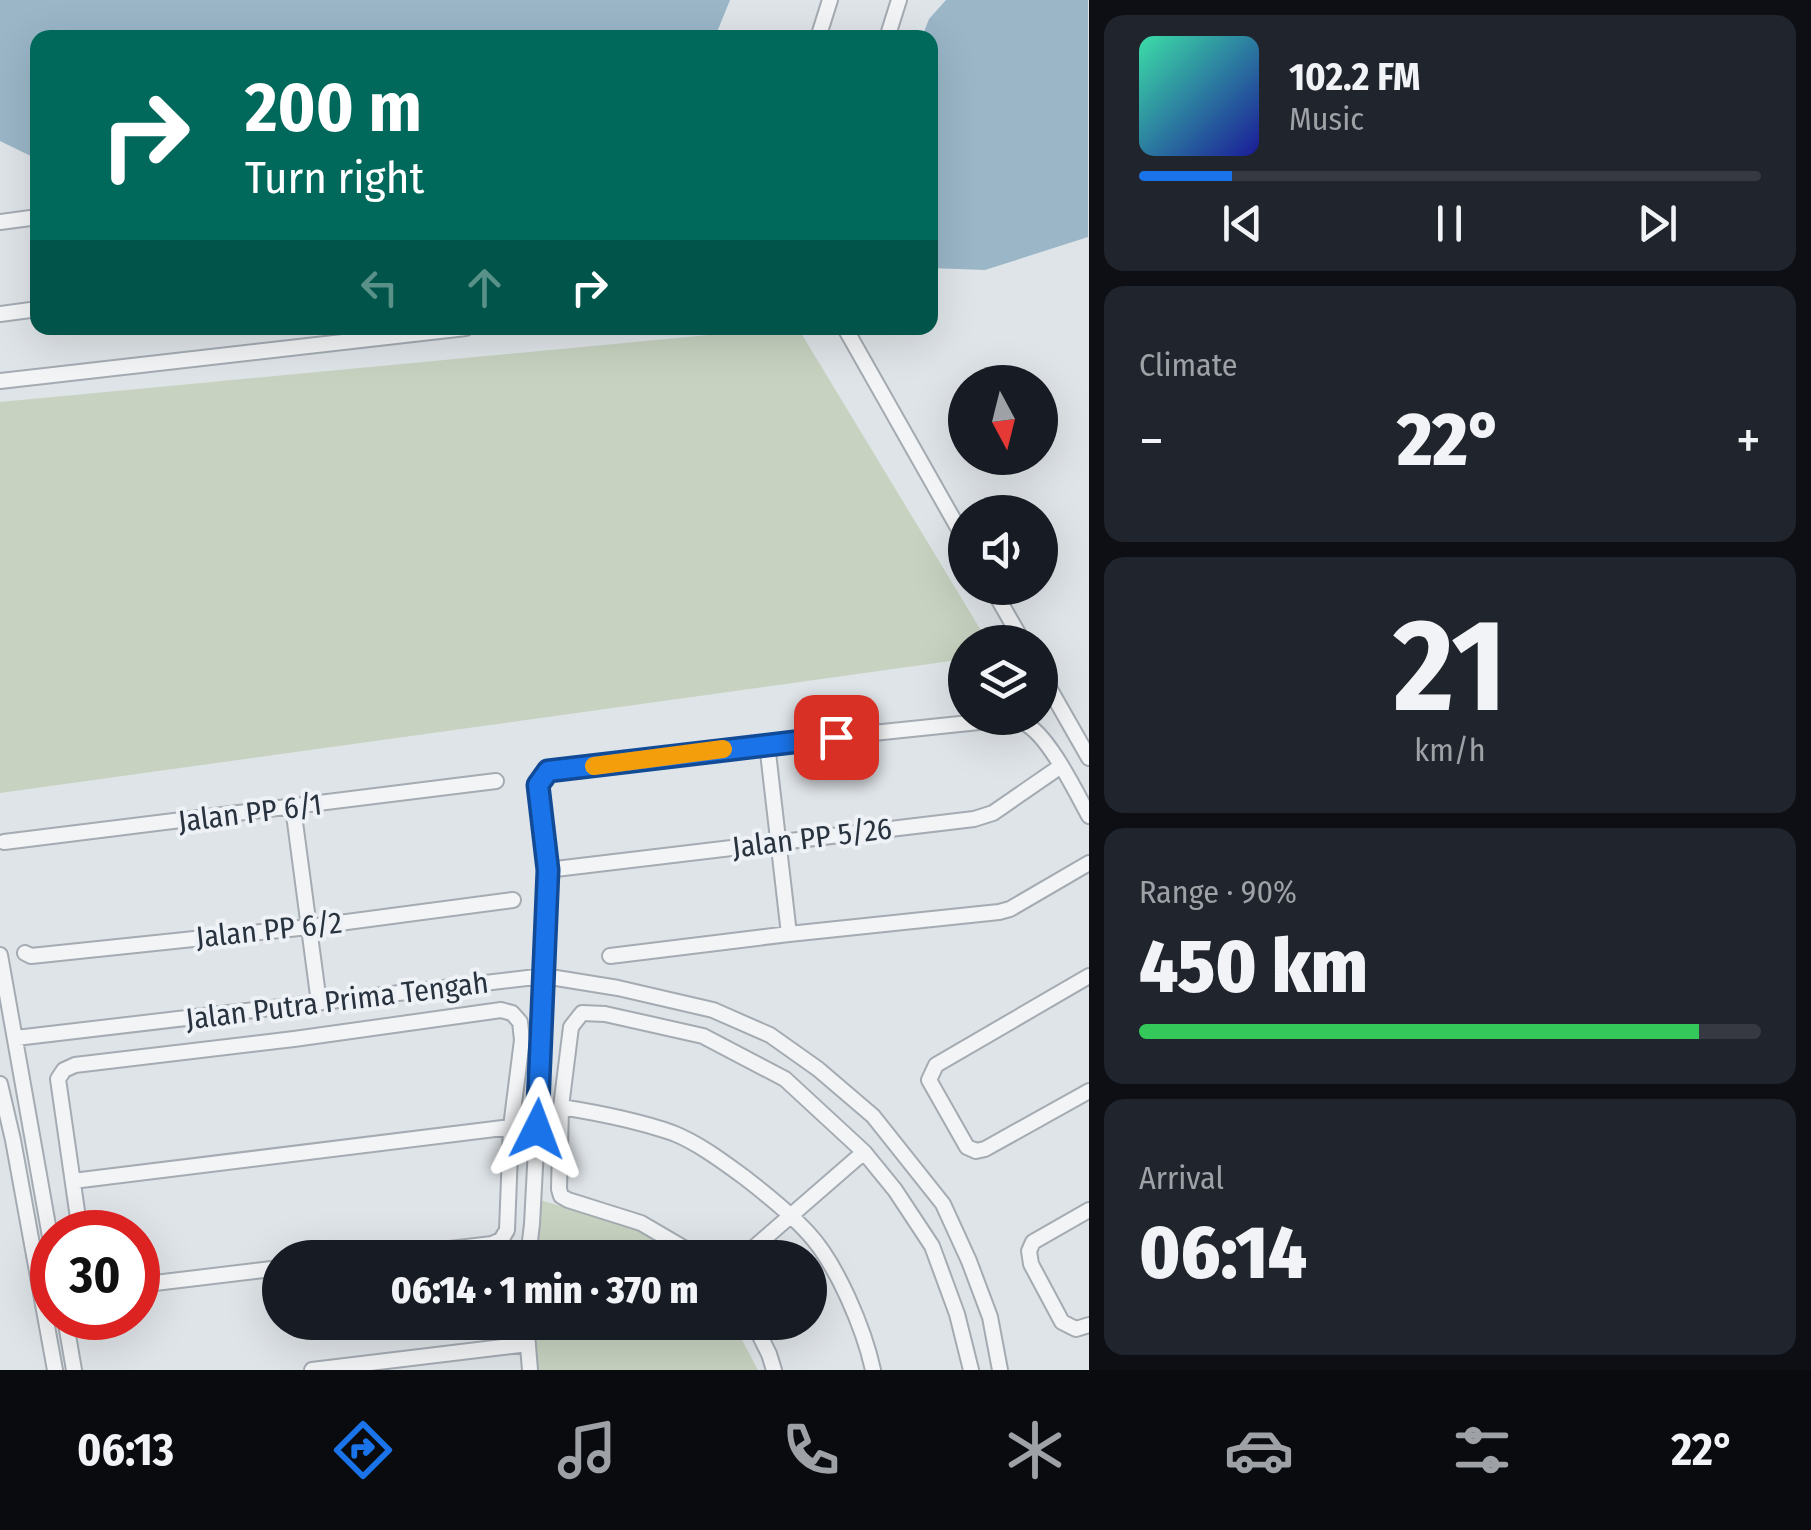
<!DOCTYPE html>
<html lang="en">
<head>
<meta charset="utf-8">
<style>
  :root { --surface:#171b24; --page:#20242c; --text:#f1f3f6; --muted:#9ea1a6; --line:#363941; --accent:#1a73e8 }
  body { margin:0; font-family:"Fira Sans Condensed",sans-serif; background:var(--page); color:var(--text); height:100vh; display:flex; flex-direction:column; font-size:38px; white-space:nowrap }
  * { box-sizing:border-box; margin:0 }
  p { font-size:32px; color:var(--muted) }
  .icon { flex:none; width:55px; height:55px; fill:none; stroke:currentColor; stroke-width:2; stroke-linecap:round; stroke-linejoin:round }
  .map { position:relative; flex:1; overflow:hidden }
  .details { display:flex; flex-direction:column; gap:15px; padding:15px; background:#0d0f14; width:722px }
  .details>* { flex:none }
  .hud { position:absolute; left:30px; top:30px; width:908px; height:305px; border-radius:20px; box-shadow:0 10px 40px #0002; background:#00695c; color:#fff; overflow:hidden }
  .needle { width:65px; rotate:173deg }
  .controls { position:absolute; left:948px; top:365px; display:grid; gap:20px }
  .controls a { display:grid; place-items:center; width:110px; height:110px; border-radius:50%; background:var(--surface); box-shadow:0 10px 40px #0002; font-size:50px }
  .speed { position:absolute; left:30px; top:1210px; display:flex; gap:20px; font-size:50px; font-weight:700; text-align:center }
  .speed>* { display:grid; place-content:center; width:130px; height:130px; border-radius:50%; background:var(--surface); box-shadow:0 10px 40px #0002; line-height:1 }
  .speed .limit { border:15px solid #d22; background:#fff; color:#111 }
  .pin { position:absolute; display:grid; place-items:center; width:85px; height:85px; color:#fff; margin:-42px; border-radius:20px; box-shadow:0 5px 15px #0006 }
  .me { position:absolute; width:110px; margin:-55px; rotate:3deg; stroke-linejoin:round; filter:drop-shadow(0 0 8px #0008) }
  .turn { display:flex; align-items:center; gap:35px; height:210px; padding:0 50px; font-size:45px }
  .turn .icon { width:130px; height:130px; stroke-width:2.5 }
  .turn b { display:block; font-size:70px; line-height:85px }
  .lanes { display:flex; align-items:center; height:95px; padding:0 50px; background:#0003; justify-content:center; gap:50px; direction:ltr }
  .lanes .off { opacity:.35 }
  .big { font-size:75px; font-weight:800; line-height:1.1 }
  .details .card { flex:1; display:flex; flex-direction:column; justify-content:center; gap:15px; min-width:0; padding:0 35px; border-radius:20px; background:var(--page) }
  .details .dial { align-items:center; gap:0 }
  .dial b { font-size:130px; line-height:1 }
  .song { display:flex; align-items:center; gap:30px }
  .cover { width:120px; height:120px; border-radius:15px; background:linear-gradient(135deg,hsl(160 70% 55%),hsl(240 70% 35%)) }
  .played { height:10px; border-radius:5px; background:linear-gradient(90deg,var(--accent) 15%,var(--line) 15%) }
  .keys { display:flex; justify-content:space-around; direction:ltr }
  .heat { display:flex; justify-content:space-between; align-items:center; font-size:55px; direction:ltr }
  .charge { height:15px; border-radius:8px; background:linear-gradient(90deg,#34c759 90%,var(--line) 0) }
  .trip { position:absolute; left:262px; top:1240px; width:565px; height:100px; border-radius:50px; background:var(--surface); box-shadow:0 10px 40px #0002; font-weight:800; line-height:100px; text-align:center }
  .menu { display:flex; height:160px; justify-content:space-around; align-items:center; background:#090b0e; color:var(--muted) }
  .menu .icon { width:70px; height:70px }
  .menu .selected { color:var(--accent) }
  .menu b { font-size:45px; color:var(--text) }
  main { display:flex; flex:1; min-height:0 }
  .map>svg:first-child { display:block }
  .green { fill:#c7d2c0 }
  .water { fill:#9ab6c7 }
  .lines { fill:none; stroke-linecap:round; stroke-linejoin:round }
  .minor-casing { stroke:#a4abb2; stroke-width:18 }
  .minor { stroke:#f2f4f6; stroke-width:14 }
  .route-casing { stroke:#114b97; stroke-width:25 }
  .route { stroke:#1a73e8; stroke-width:18 }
  .slow { stroke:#f59e0b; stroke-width:18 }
  .labels { text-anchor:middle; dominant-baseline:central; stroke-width:8; stroke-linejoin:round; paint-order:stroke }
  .street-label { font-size:30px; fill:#28333f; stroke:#eef2f6 }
</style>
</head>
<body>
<main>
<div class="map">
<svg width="1089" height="1370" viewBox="0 0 1089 1370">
  <rect width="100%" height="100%" fill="#dfe4e8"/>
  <!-- green -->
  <path class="green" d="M782,328h16l190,314h-23v17l-965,134v-391z
    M536,1199l95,27 53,31 -155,1z
    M530,1323h203l25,47h-222z"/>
  <!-- water -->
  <path class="water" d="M0,0h730l-15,37 -677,1 -1,121 -37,-18z
    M946,0h142v237l-103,33 -55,-2v-230l-8,-1 7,-18z"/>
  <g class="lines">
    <defs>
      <path id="minor" d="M818,38l12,-38
        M887,38l12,-38
        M0,222l38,-5
        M0,314l38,-5
        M845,328l120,212
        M0,381l466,-53
        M992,588l31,54
        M1040,672l49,86
        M767,744l22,190
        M293,807l26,196
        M4,842l492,-61
        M547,870l427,-51 19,-6 68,-47
        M25,953l6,3 278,-29 204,-27
        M0,955l52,293
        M610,956l179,-22 210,-22 11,-3 79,-46
        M1089,976l-153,89 -7,15 38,67 9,4 9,-2 104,-58
        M16,1038l528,-62 74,12 95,22 57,25 48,34 55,47 70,88 26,57 21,56 10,53
        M0,1084l13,56 42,230
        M561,1107c38,6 75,13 112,26 25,10 49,28 71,44 22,17 45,35 64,56 29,31 56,96 65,137
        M73,1181l438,-54 26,2
        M1089,1210l-56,32 -4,9 2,13 31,58 14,7 13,-4
        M80,1232l-22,-153 6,-9 11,-5 219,-26 207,-29 11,3 8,9 2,18 -11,87 -4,103 -6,10 -9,4 -118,14
        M528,1258l4,-34 5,-95 10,-259 -8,-85 9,-14 219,-27 241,-25c4,0 13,2 16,4 24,11 52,69 65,93
        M701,1258l-60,-35 -73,-23 -7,-4 -2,-7 2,-82 10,-80 11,-14 23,1 98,22 82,43 79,73 31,38 37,56 25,68 14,56
        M742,1258l122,-106
        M138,1285l142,-17
        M65,1318l9,52
        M526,1322l4,48
        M753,1322l16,32 5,16
        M312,1370l216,-26"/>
    </defs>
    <!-- minor casing -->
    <use href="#minor" class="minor-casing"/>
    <!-- minor -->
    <use href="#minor" class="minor"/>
  </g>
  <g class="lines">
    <defs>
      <path id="route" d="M537,1129l11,-259 -10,-85 10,-14 288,-34"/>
    </defs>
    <!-- route casing -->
    <use href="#route" class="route-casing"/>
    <!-- route -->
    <use href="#route" class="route"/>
    <!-- slow -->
    <path class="slow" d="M594,766l129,-17"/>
  </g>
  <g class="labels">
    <!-- street labels -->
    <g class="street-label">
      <text transform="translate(250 813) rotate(-7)">Jalan PP 6/1</text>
      <text transform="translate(812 838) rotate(-7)">Jalan PP 5/26</text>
      <text transform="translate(269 930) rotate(-6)">Jalan PP 6/2</text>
      <text transform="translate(337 1001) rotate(-7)">Jalan Putra Prima Tengah</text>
    </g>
  </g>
</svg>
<div class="controls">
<a><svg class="needle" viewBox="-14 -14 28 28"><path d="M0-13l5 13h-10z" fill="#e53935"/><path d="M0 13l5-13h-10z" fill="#9ea1a6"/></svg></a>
<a><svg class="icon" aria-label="sound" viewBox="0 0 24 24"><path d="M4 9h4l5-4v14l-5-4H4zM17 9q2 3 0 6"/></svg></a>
<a><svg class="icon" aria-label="layers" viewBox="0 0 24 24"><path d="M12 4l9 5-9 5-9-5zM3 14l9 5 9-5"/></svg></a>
</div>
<div class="speed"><div class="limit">30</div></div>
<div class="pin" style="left:836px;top:737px;background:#d93025"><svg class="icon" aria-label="arrive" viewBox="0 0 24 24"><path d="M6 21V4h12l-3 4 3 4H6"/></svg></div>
<svg class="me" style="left:537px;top:1129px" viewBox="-20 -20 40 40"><path d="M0-17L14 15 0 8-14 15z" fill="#1a73e8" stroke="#fff" stroke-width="4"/></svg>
<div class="trip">06:14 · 1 min · 370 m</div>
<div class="hud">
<div class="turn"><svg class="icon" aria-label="right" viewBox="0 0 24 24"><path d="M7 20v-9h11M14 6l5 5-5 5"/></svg><div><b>200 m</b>Turn right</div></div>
<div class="lanes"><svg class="icon off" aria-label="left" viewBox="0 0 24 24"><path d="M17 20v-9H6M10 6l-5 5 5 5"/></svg><svg class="icon off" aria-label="ahead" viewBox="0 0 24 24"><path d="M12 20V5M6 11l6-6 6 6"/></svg><svg class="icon" aria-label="right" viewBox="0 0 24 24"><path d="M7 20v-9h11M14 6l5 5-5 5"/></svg></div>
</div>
</div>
<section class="details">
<div class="card">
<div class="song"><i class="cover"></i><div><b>102.2 FM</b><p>Music</p></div></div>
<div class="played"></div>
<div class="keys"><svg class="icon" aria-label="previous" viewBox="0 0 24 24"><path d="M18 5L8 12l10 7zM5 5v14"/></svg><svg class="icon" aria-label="pause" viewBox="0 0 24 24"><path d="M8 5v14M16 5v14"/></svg><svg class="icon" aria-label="next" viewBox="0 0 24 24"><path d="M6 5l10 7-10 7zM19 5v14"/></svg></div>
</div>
<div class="card"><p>Climate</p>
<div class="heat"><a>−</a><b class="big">22°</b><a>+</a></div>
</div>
<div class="card dial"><b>21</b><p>km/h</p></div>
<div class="card"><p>Range · 90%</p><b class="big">450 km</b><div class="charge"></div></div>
<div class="card"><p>Arrival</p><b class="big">06:14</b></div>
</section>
</main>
<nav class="menu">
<b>06:13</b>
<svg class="icon selected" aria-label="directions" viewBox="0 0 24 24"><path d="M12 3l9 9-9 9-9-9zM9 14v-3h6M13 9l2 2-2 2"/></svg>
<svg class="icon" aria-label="music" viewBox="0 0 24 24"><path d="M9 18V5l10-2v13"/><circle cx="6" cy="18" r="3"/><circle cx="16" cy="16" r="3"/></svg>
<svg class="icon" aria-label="phone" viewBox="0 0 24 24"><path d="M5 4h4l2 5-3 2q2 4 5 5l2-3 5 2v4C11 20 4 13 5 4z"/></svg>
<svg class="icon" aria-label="climate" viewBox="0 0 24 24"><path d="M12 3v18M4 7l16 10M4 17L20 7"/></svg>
<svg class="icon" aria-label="car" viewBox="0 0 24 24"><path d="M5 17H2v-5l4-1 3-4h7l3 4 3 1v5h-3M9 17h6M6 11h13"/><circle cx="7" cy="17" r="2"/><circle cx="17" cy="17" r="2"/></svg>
<svg class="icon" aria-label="filters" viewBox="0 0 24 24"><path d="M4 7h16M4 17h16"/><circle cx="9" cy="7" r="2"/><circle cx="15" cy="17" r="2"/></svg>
<b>22°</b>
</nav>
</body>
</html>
